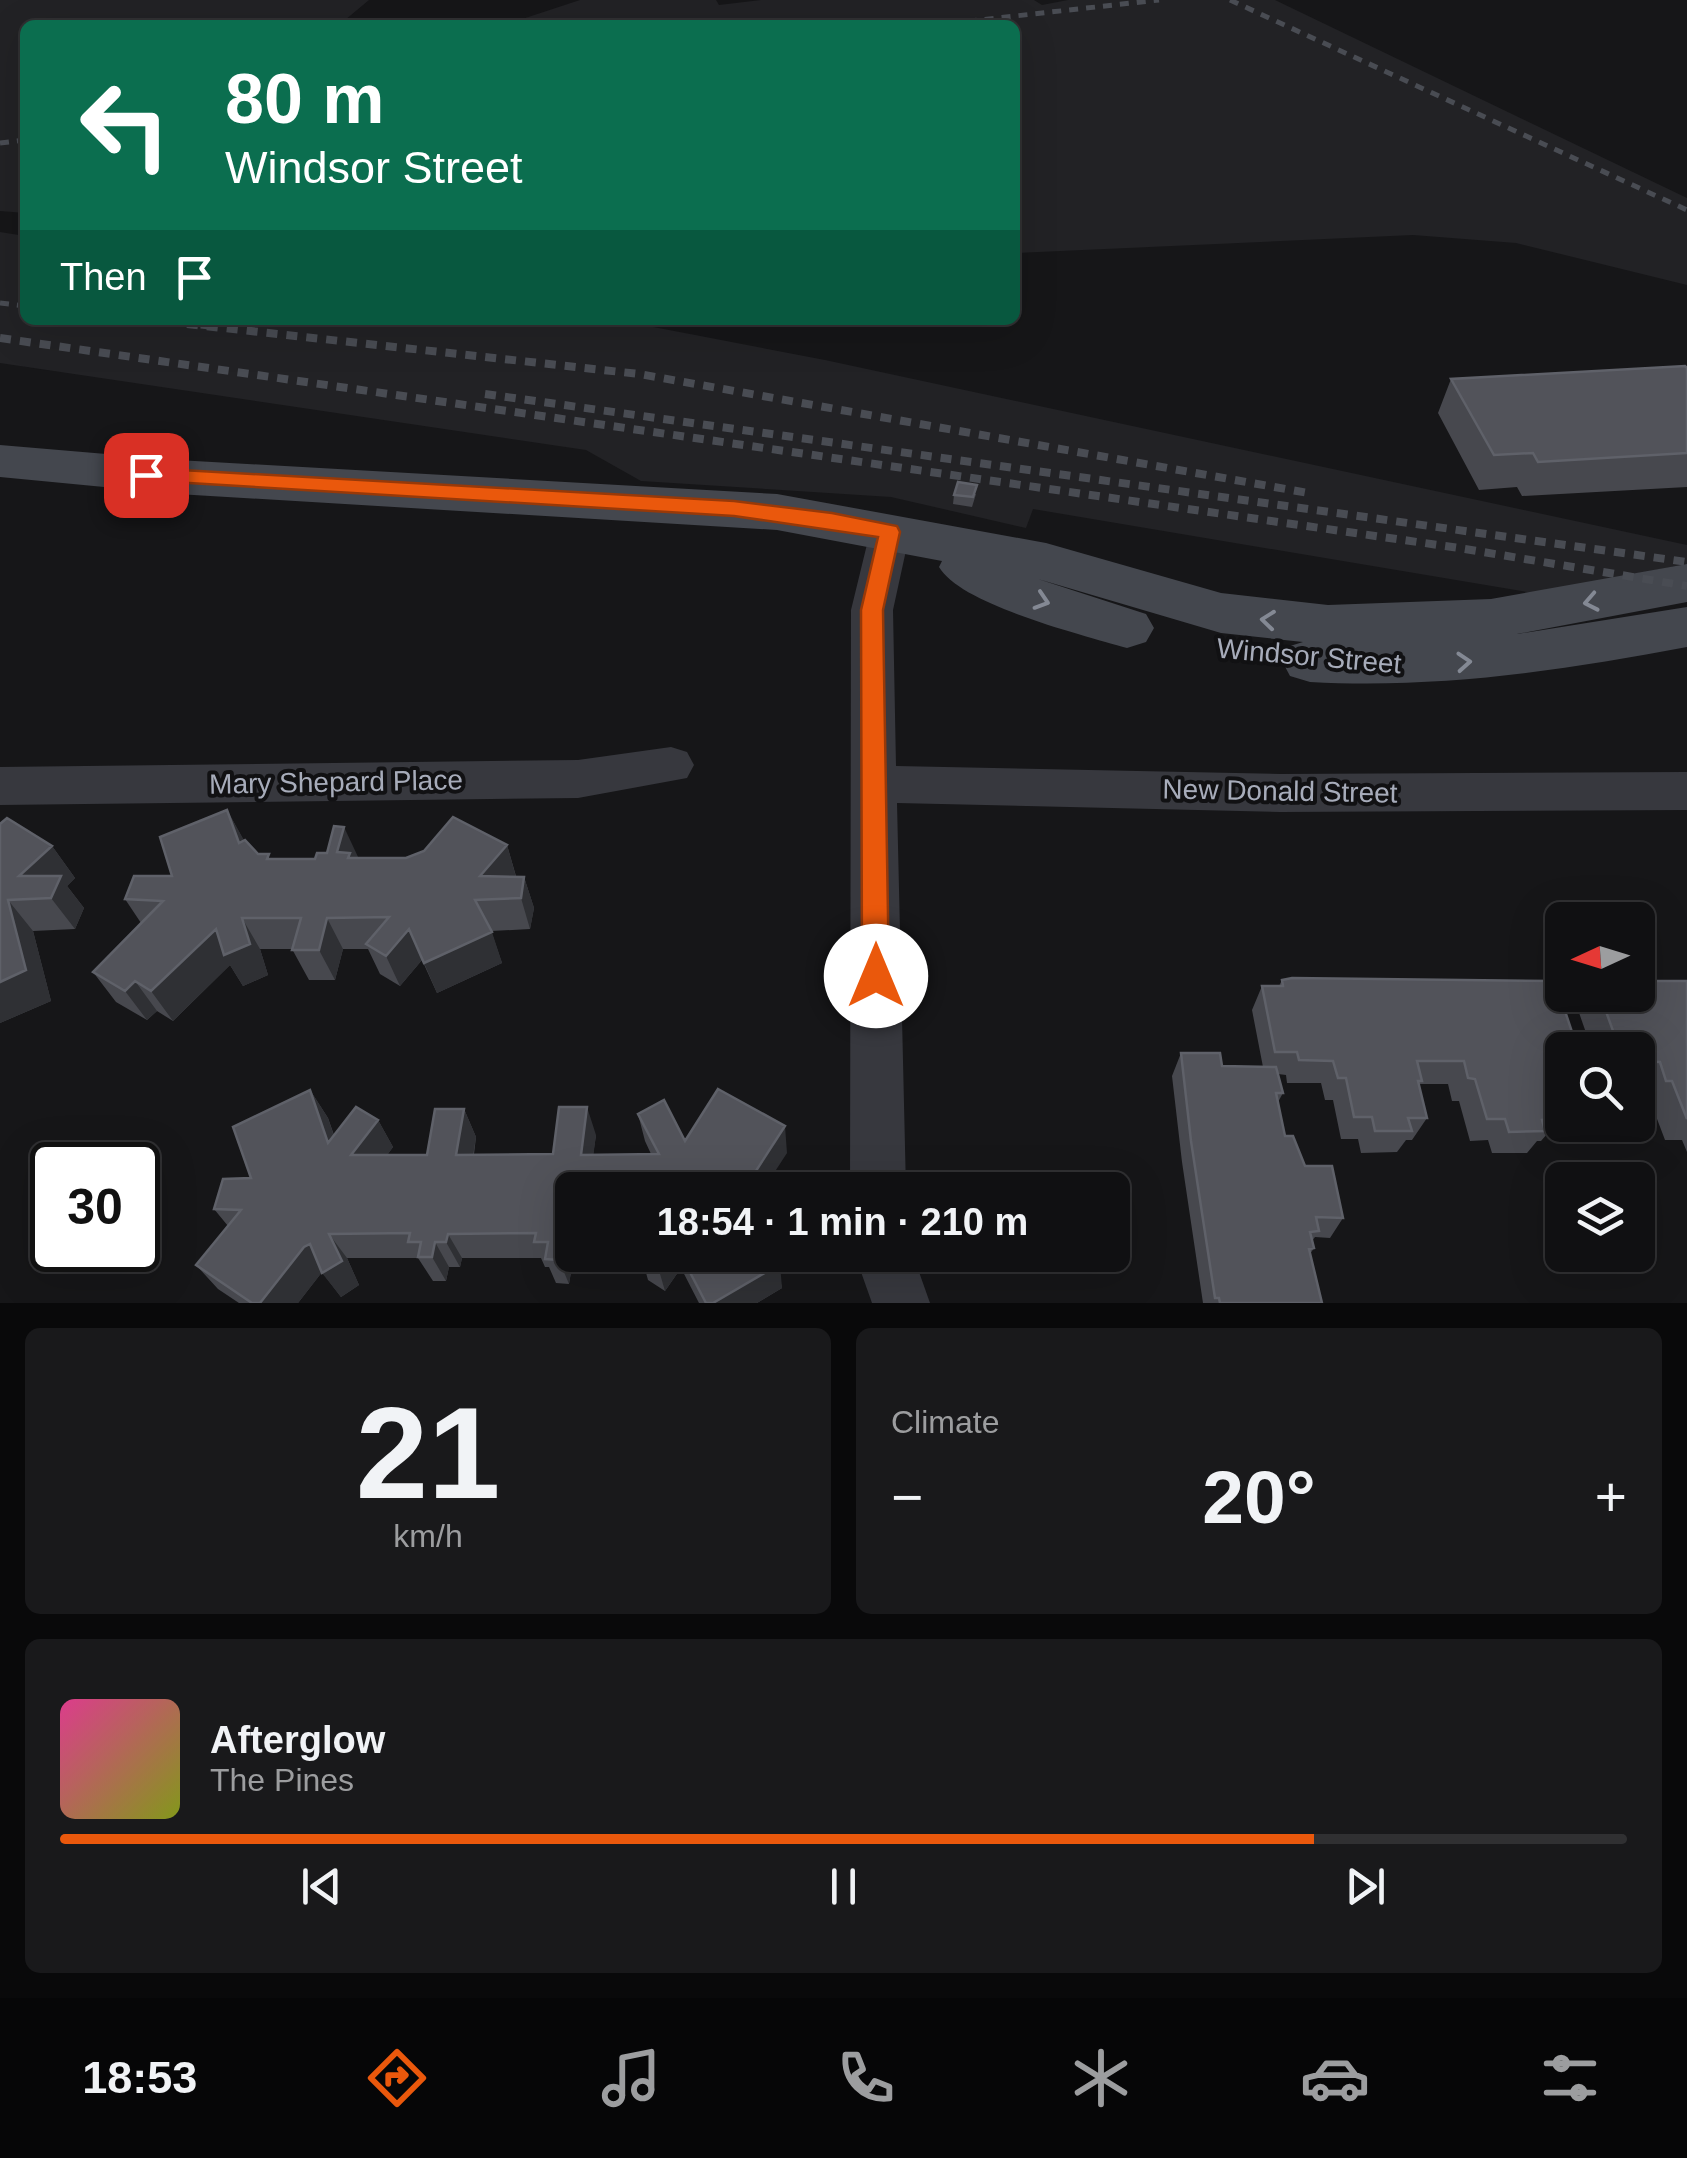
<!DOCTYPE html>
<html lang="en">
<head>
<meta charset="utf-8">
<style>
  :root { --surface:#101012; --page:#19191b; --text:#f1f3f6; --muted:#9c9d9f; --line:#303032; --accent:#ea580c }
  body { margin:0; font-family:Helvetica,sans-serif; background:var(--page); color:var(--text); height:100vh; display:flex; flex-direction:column; font-size:38px; white-space:nowrap }
  * { box-sizing:border-box; margin:0 }
  p { font-size:32px; color:var(--muted) }
  .icon { flex:none; width:55px; height:55px; fill:none; stroke:currentColor; stroke-width:2; stroke-linecap:round; stroke-linejoin:round }
  .map { position:relative; height:1303px; overflow:hidden }
  .sheet { display:flex; flex-direction:column; gap:25px; padding:25px; background:#09090a; flex:1 }
  .sheet>* { flex:none }
  .guide { position:absolute; left:20px; top:20px; width:1000px; height:305px; border-radius:15px; box-shadow:0 10px 40px #0002,0 0 0 2px var(--line); background:#0b6e4f; color:#fff; overflow:hidden }
  .needle { width:65px; rotate:266deg }
  .controls { position:absolute; left:1545px; top:902px; display:grid; gap:20px }
  .controls a { display:grid; place-items:center; width:110px; height:110px; border-radius:15px; background:var(--surface); box-shadow:0 10px 40px #0002,0 0 0 2px var(--line); font-size:50px }
  .speed { position:absolute; left:30px; top:1142px; display:flex; gap:20px; font-size:50px; font-weight:700; text-align:center }
  .speed>* { display:grid; place-content:center; width:130px; height:130px; border-radius:50%; background:var(--surface); box-shadow:0 10px 40px #0002,0 0 0 2px var(--line); line-height:1 }
  .speed .limit { border:5px solid #111; border-radius:15px; background:#fff; color:#111 }
  .pin { position:absolute; display:grid; place-items:center; width:85px; height:85px; color:#fff; margin:-42px; border-radius:20px; box-shadow:0 5px 15px #0006 }
  .me { position:absolute; width:110px; margin:-55px; rotate:0deg; stroke-linejoin:round; filter:drop-shadow(0 0 8px #0008) }
  .turn { display:flex; align-items:center; gap:35px; height:210px; padding:0 40px; font-size:45px }
  .turn .icon { width:130px; height:130px; stroke-width:2.5 }
  .turn b { display:block; font-size:70px; line-height:85px }
  .then { display:flex; align-items:center; height:95px; padding:0 40px; background:#0003; gap:20px; font-size:38px }
  .big { font-size:75px; font-weight:600; line-height:1.1 }
  .sheet .widget { flex:1; display:flex; flex-direction:column; justify-content:center; gap:15px; min-width:0; padding:0 35px; border-radius:15px; background:var(--page) }
  .sheet .dial { align-items:center; gap:0 }
  .dial b { font-size:130px; line-height:1 }
  .song { display:flex; align-items:center; gap:30px }
  .cover { width:120px; height:120px; border-radius:15px; background:linear-gradient(135deg,hsl(330 70% 55%),hsl(70 70% 35%)) }
  .played { height:10px; border-radius:5px; background:linear-gradient(90deg,var(--accent) 80%,var(--line) 80%) }
  .keys { display:flex; justify-content:space-around; direction:ltr }
  .heat { display:flex; justify-content:space-between; align-items:center; font-size:55px; direction:ltr }
  .sheet .tiles { flex:1; display:grid; gap:25px; grid-template-columns:1fr 1fr }
  .widget:last-child { grid-column:span 2 }
  .trip { position:absolute; left:555px; top:1172px; width:575px; height:100px; border-radius:15px; background:var(--surface); box-shadow:0 10px 40px #0002,0 0 0 2px var(--line); font-weight:600; line-height:100px; text-align:center }
  .dock { display:flex; height:160px; justify-content:space-around; align-items:center; background:#060607; color:var(--muted) }
  .dock .icon { width:70px; height:70px }
  .dock .on { color:var(--accent) }
  .dock b { font-size:45px; color:var(--text) }
  .map>svg:first-child { display:block }
  .built { fill:#222225 }
  .lines { fill:none; stroke-linecap:round; stroke-linejoin:round }
  .street { fill:#37383e; fill-rule:evenodd }
  .secondary { fill:#44474e; fill-rule:evenodd }
  .rail-far1 { stroke:#494c53; stroke-width:5; stroke-dasharray:9 8; stroke-linecap:butt }
  .rail { stroke:#494c53; stroke-width:8; stroke-dasharray:11 9; stroke-linecap:butt }
  .wall { fill:#47484e }
  .shaded-wall { fill:#2f3034 }
  .building { fill:#52535a; stroke:#5f6169; stroke-width:2.5 }
  .oneway { stroke:#848994 }
  .route { fill:#ea580c; stroke:#983908; stroke-width:2.5 }
  .labels { text-anchor:middle; dominant-baseline:central; stroke-width:8; stroke-linejoin:round; paint-order:stroke }
  .street-label { font-size:28px; fill:#a7acba; stroke:#111113 }
</style>
</head>
<body>
<div class="map">
<svg width="1687" height="1303" viewBox="0 0 1687 1303">
  <rect width="100%" height="100%" fill="#161618"/>
  <!-- built -->
  <path class="built" d="M0,0h369l-30,25h-314v188l-25,-2z
    M580,0h136l3,5 42,-5h273l8,5 26,-5h207l412,198v87l-171,-42 -103,-8 -398,18v-228h-511z
    M0,232l25,4v84h592l208,40 862,185v19l-154,29 -500,-84 -7,19 -135,-31 -250,-16 -55,-31 -586,-87z"/>
  <g class="lines">
    <!-- street -->
    <path class="street" d="M890,518l14,4 6,10 -17,78 3,156 384,8 407,-2v38l-407,2 -383,-9 9,387h-56l1,-580 19,-78 6,-10z
      M671,747l16,5 7,13 -7,13 -109,20 -578,7v-38l578,-7z
      M855,1255h58l17,48h-58z"/>
    <!-- secondary -->
    <path class="secondary" d="M0,445l177,15 600,34 269,49 175,50 107,12 163,-6 196,-35v38l-170,32 170,-27v40c-126,24 -249,42 -377,35l-20,-6 -8,-15 8,-15 13,-4 -82,-9 -183,-54 108,35 8,14 -8,14 -19,6c-44,-13 -166,-43 -188,-81l3,-6 -165,-31 -600,-36 -177,-17z"/>
    <!-- rail-far1 -->
    <path class="rail-far1" d="M1230,0l457,210
      M934,25l225,-25
      M0,143l25,-3
      M0,303l25,3
      M150,320l60,7"/>
    <!-- rail -->
    <path class="rail" d="M187,324l452,50 669,119
      M0,338l1459,210 228,38
      M485,394l1202,168"/>
  </g>
  <!-- wall -->
  <path class="wall" d="M1687,368v119l-165,9 -5,-9 -38,3 -41,-77 13,-34z
    M976,494l-4,13 -19,-3 1,-9z
    M227,810l17,31 14,13 13,5 135,-1 101,-13 9,31 8,1 10,31 -4,21 -39,2 11,32 -65,30 -15,-33 -22,26 -20,-12 -12,-25h-25l-8,31h-26l-17,-31h-32l8,26 -25,11 -13,-21 -57,56 -16,-10 -10,9 -31,-18 -23,-30 48,-49 -16,-24 47,-23z
    M0,824l52,22 23,32 -8,8 17,22 -9,21 -42,2 18,70 -51,22z
    M1282,980l280,70v35h-12l-1,2 11,32 -19,22h-4l-10,12h-35l-4,-13 -18,1 -11,-40h-7l-4,-17h-28l-1,2 8,32 -15,22h-6l-9,12 -36,1 -3,-14h-17l-8,-39h-8l-4,-17h-34l-1,-8 -8,-1 5,19 -5,9 7,34 58,82 -13,20 -15,-1 -3,4 2,7 -4,6 12,49h-119l-21,-141 -10,-86 9,-23 41,13 41,1 -11,-57 10,-24h17z
    M1687,981v171l-5,-12h-17l-14,-37h-5l-7,-19h-1v-34h-46l-16,-46 7,-9h55z
    M310,1090l18,28 6,17 44,-15 15,27 -6,8h40l37,-46 12,28 -2,17h79l43,-19 -3,20 58,-1 -6,-13 -7,-27 47,27 102,12 -215,37v65h203l7,33 -25,15h-58l-18,-35 -16,23 -17,-11 -6,-22h-57l-2,8h-11l-3,18 -13,-1 -7,-16h-4l-4,-9h-79l-2,9h-11l-3,14h-13l-15,-23h-71l12,27 -18,12 -19,-25 -24,31h-59l-21,-14 -22,-24 32,-39 -14,-17 37,-31z"/>
  <!-- shaded-wall -->
  <path class="shaded-wall" d="M227,810l18,32 -6,1z
    M344,827l15,32 5,26 -27,-33z
    M507,845l9,32 -36,-1z
    M52,846l23,32 -8,8 17,22 -9,21 -24,-31 -32,-22z
    M524,877l10,31 -4,21 -9,-31z
    M8,900l25,31 18,70 -51,22v-41z
    M242,918l18,31 8,26 -25,11 -13,-21 -57,56 -22,-30 65,-62z
    M327,918l16,31 -8,31 -16,-30z
    M409,929l13,31 -22,26 -14,-30z
    M492,932l10,31 -65,30 -13,-30z
    M135,981l22,30 -10,9 -22,-29z
    M310,1090l18,28 17,52 -17,-27z
    M587,1107l9,28 -6,46 -9,-26z
    M464,1109l12,28 -7,44 -13,-26z
    M378,1120l15,27 -25,35 -17,-27z
    M785,1126l2,27 -24,37 -11,-13z
    M329,1234l18,24 12,27 -18,12 -19,-24z
    M448,1234l14,24 -2,9 -14,-25z
    M435,1242l14,25 -3,14 -14,-24z
    M562,1242l10,24 -3,18 -10,-24z
    M310,1244l13,27 -25,32h-38l44,-56z
    M579,1255h5l-1,11z
    M667,1255h11l3,13 -16,23 -7,-24z
    M780,1264l2,24 -25,15h-44z"/>
  <!-- building -->
  <path class="building" d="M1685,366l2,2v85l-149,9 -5,-9 -39,2 -43,-76z
    M958,482l19,3 -4,12 -19,-2z
    M227,810l12,33 6,-3 13,14h11l-2,5h48l2,-6h10l7,-27 10,1 -7,25 13,1 -2,5h58l18,-7 29,-34 54,28 -27,31 44,1 -3,21 -46,2 17,32 -68,31 -15,-34 -23,27 -20,-12 23,-27 -62,1 -8,32h-27l9,-32h-59l8,26 -26,11 -8,-26 -65,62 -16,-10 -10,10 -32,-19 70,-71 -38,-2 9,-23h38l-12,-39z
    M7,818l45,28 -33,30h42l-10,22 -43,2 18,70 -26,12v-158z
    M1292,978l263,3 23,69h-16v13l-15,-1 6,20 -6,-1 13,38 -18,1 3,11 -36,1 -4,-13h-18l-12,-40 -7,-1 -4,-17h-47l5,20h-4l9,37h-19l4,13h-37l-3,-14h-18l-8,-39h-8l-5,-17 -34,-1 -2,-8h-22l-13,-66h21l-1,-6z
    M1638,981h49v138l-15,-38h-6l-6,-19 -22,-1v-11h-18l-20,-55h38z
    M1181,1053h39l2,13 54,1 7,26h-7l9,43h8l12,30h27l11,52 -27,-1 3,14 -9,1 4,16 -5,1 13,54h-102l-1,-5h-4l-24,-157z
    M718,1089l67,37 -33,51 47,1v12h-227v52h-10l-3,18 -14,-1 3,-17h-14l2,-9 -88,1 -2,8h-11l-3,15h-14l3,-15h-13l2,-9 -81,1 13,27 -20,12 -12,-29 -6,3 -44,56h-8l-56,-38 45,-55 -27,-1 9,-30 28,-1 -18,-51 77,-37 18,53 28,-36 22,13 -27,35h76l8,-46h29l-8,46 97,-1 6,-47h28l-6,48 78,-1 -21,-40 26,-14 21,41z
    M641,1255h26l-9,12z
    M681,1255h94l5,9 -67,39h-7z"/>
  <!-- one-way arrows -->
  <defs><path id="oneway-chevron" d="M-2-3.5L2.5 0L-2 3.5" fill="none" stroke-width="1.6" stroke-linecap="round" stroke-linejoin="round" transform="scale(2.5)"/></defs>
  <g class="oneway">
    <use href="#oneway-chevron" transform="translate(1042 601) rotate(18)"/>
    <use href="#oneway-chevron" transform="translate(1591 602) rotate(169)"/>
    <use href="#oneway-chevron" transform="translate(1268 620) rotate(-174)"/>
    <use href="#oneway-chevron" transform="translate(1464 662) rotate(-4)"/>
  </g>
  <!-- route -->
  <path class="route" d="M146,468l588,33 98,12 65,13 3,6 -17,78 6,366 -4,9 -9,4 -10,-4 -4,-9 -1,-366 17,-73 -144,-21 -595,-36 -3,-5z"/>
  <g class="labels">
    <!-- street labels -->
    <g class="street-label">
      <text transform="translate(1309 656) rotate(5)">Windsor Street</text>
      <text transform="translate(336 782) rotate(-1)">Mary Shepard Place</text>
      <text transform="translate(1280 791) rotate(1)">New Donald Street</text>
    </g>
  </g>
</svg>
<div class="controls">
<a><svg class="needle" viewBox="-14 -14 28 28"><path d="M0-13l5 13h-10z" fill="#e53935"/><path d="M0 13l5-13h-10z" fill="#9c9d9f"/></svg></a>
<a><svg class="icon" aria-label="search" viewBox="0 0 24 24"><circle cx="10" cy="10" r="6"/><path d="M15 15l6 6"/></svg></a>
<a><svg class="icon" aria-label="layers" viewBox="0 0 24 24"><path d="M12 4l9 5-9 5-9-5zM3 14l9 5 9-5"/></svg></a>
</div>
<div class="speed"><div class="limit">30</div></div>
<div class="pin" style="left:146px;top:475px;background:#d93025"><svg class="icon" aria-label="arrive" viewBox="0 0 24 24"><path d="M6 21V4h12l-3 4 3 4H6"/></svg></div>
<svg class="me" style="left:876px;top:976px" viewBox="-20 -20 40 40"><circle r="19" fill="#fff"/><path d="M0-13L10 11 0 6-10 11z" fill="#ea580c"/></svg>
<div class="trip">18:54 · 1 min · 210 m</div>
<div class="guide">
<div class="turn"><svg class="icon" aria-label="left" viewBox="0 0 24 24"><path d="M17 20v-9H6M10 6l-5 5 5 5"/></svg><div><b>80 m</b>Windsor Street</div></div>
<div class="then">Then<svg class="icon" aria-label="arrive" viewBox="0 0 24 24"><path d="M6 21V4h12l-3 4 3 4H6"/></svg></div>
</div>
</div>
<section class="sheet">
<div class="tiles">
<div class="widget dial"><b>21</b><p>km/h</p></div>
<div class="widget"><p>Climate</p>
<div class="heat"><a>−</a><b class="big">20°</b><a>+</a></div>
</div>
<div class="widget">
<div class="song"><i class="cover"></i><div><b>Afterglow</b><p>The Pines</p></div></div>
<div class="played"></div>
<div class="keys"><svg class="icon" aria-label="previous" viewBox="0 0 24 24"><path d="M18 5L8 12l10 7zM5 5v14"/></svg><svg class="icon" aria-label="pause" viewBox="0 0 24 24"><path d="M8 5v14M16 5v14"/></svg><svg class="icon" aria-label="next" viewBox="0 0 24 24"><path d="M6 5l10 7-10 7zM19 5v14"/></svg></div>
</div>
</div>
</section>
<nav class="dock">
<b>18:53</b>
<svg class="icon on" aria-label="directions" viewBox="0 0 24 24"><path d="M12 3l9 9-9 9-9-9zM9 14v-3h6M13 9l2 2-2 2"/></svg>
<svg class="icon" aria-label="music" viewBox="0 0 24 24"><path d="M9 18V5l10-2v13"/><circle cx="6" cy="18" r="3"/><circle cx="16" cy="16" r="3"/></svg>
<svg class="icon" aria-label="phone" viewBox="0 0 24 24"><path d="M5 4h4l2 5-3 2q2 4 5 5l2-3 5 2v4C11 20 4 13 5 4z"/></svg>
<svg class="icon" aria-label="climate" viewBox="0 0 24 24"><path d="M12 3v18M4 7l16 10M4 17L20 7"/></svg>
<svg class="icon" aria-label="car" viewBox="0 0 24 24"><path d="M5 17H2v-5l4-1 3-4h7l3 4 3 1v5h-3M9 17h6M6 11h13"/><circle cx="7" cy="17" r="2"/><circle cx="17" cy="17" r="2"/></svg>
<svg class="icon" aria-label="filters" viewBox="0 0 24 24"><path d="M4 7h16M4 17h16"/><circle cx="9" cy="7" r="2"/><circle cx="15" cy="17" r="2"/></svg>
</nav>
</body>
</html>
